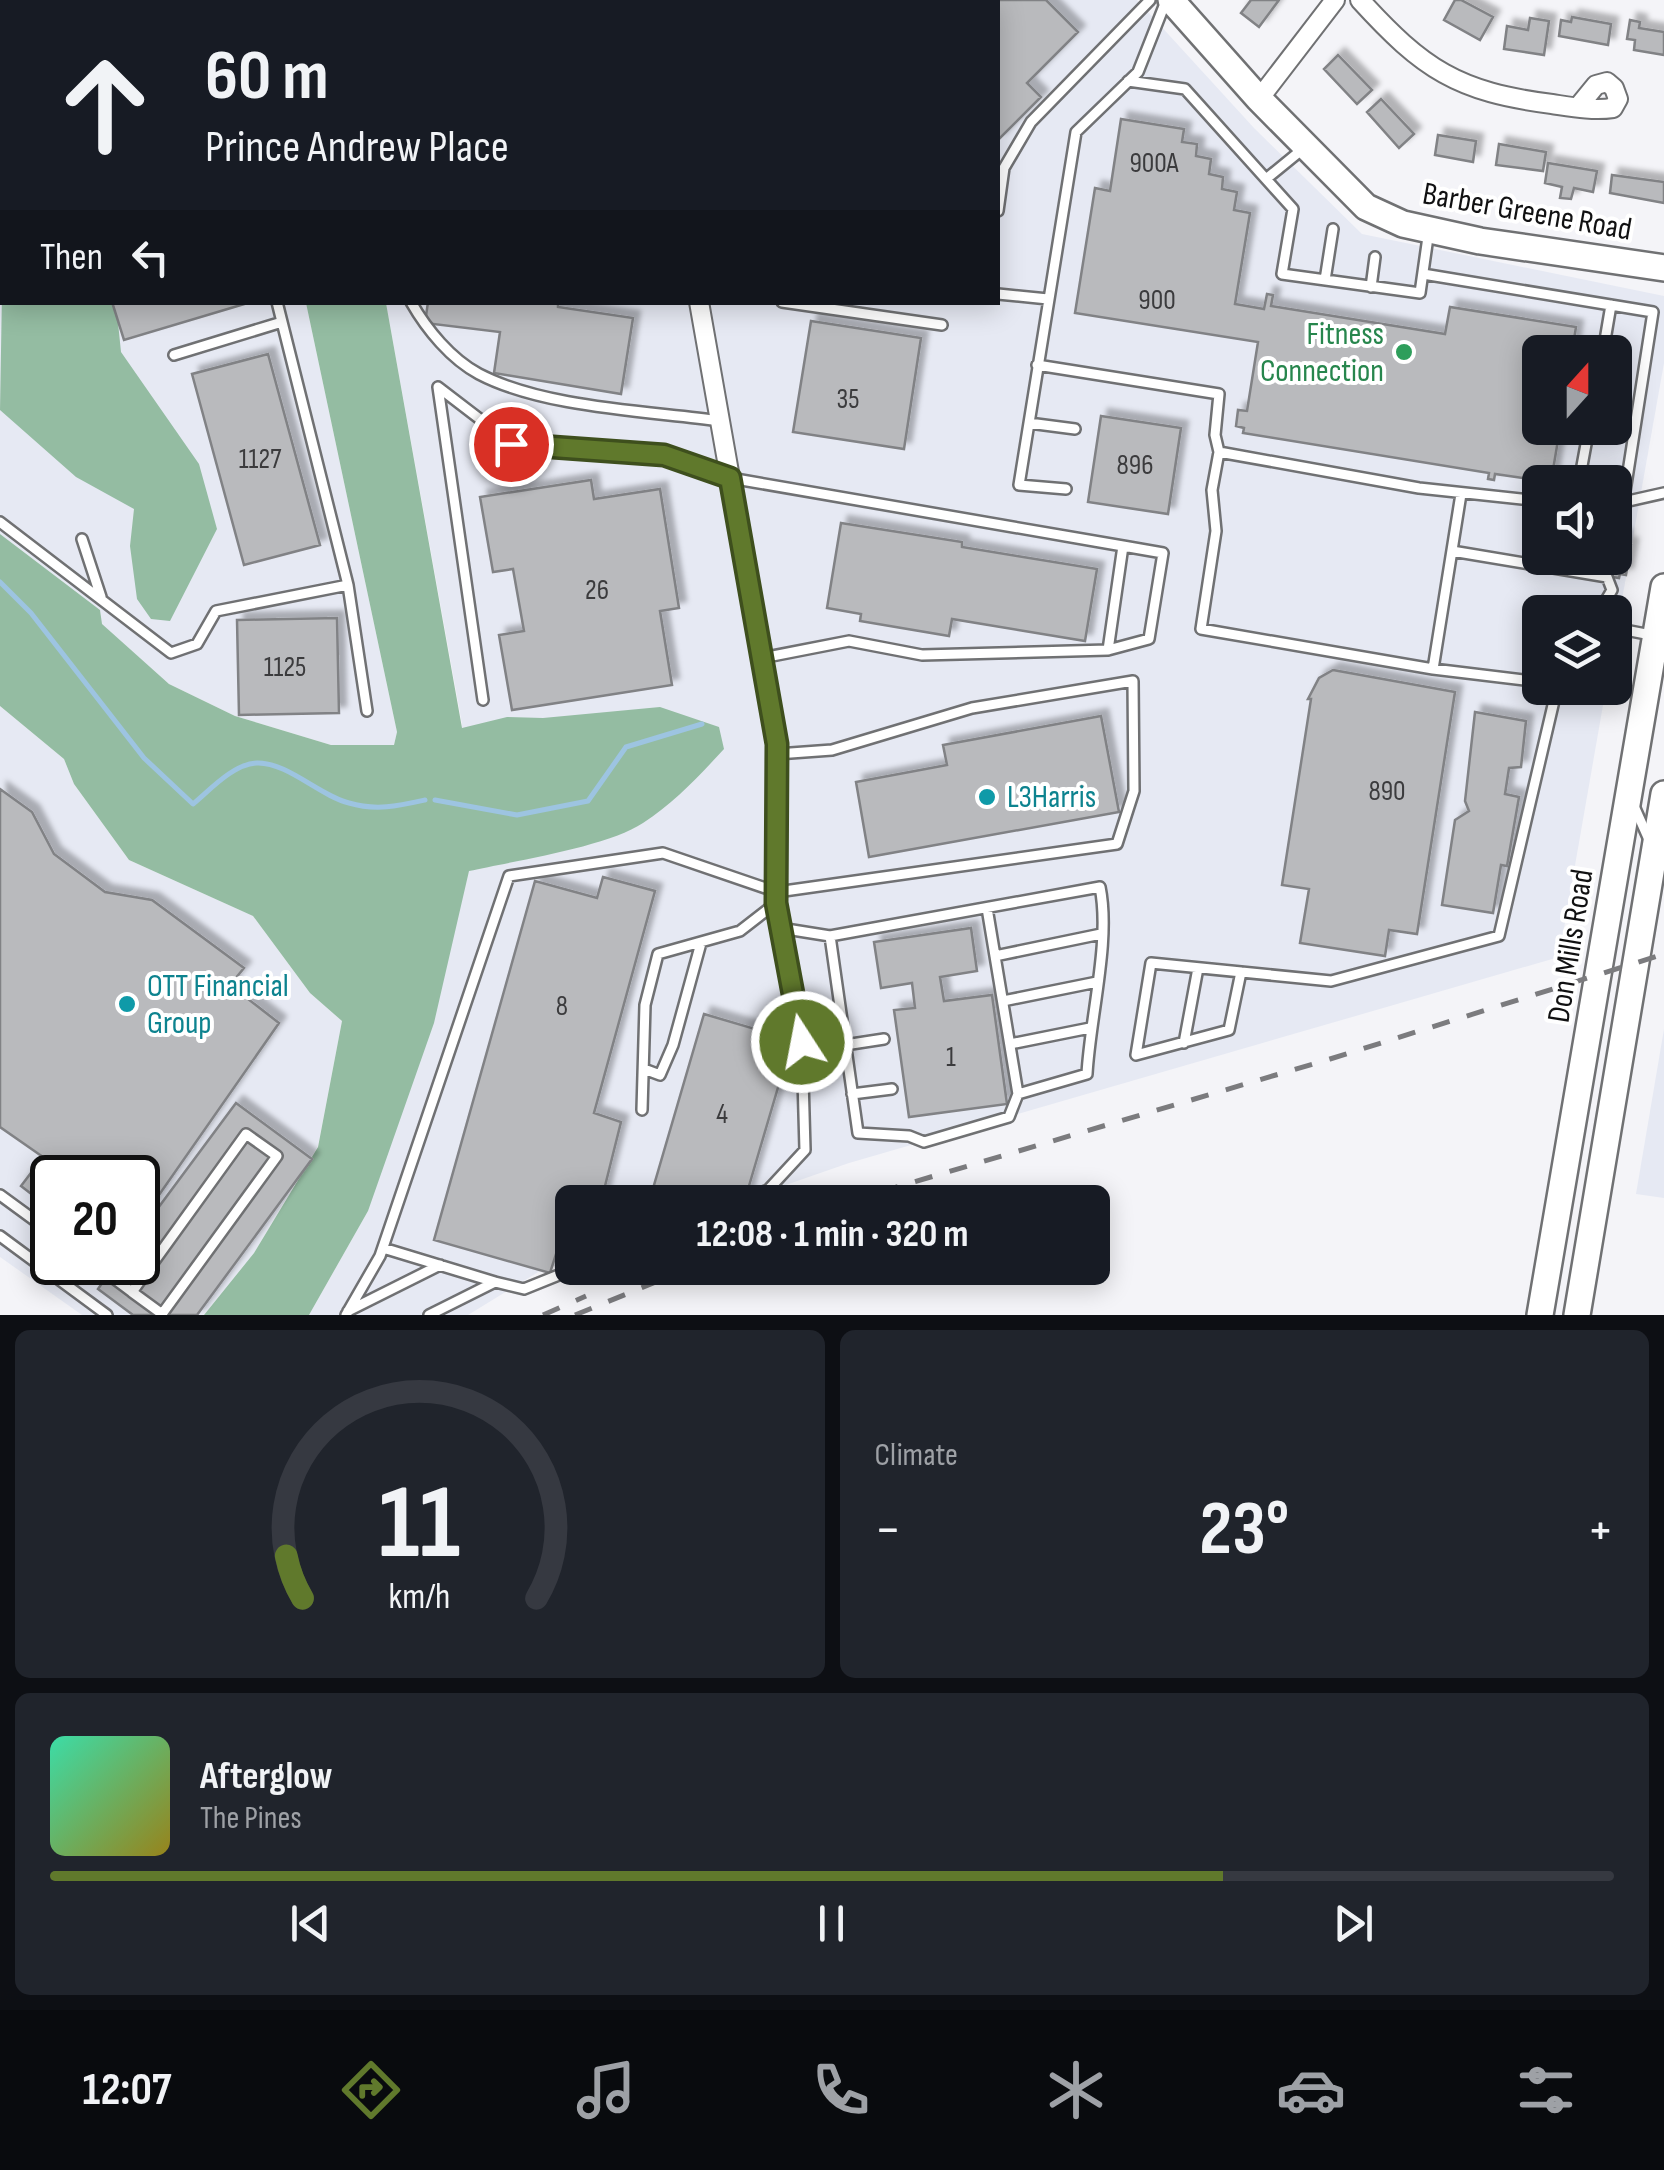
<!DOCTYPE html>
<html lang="en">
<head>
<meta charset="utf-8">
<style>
  :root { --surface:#171b24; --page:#20242c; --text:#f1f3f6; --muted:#9ea1a6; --line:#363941; --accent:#60792c }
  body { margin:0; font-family:"Sofia Sans Condensed",sans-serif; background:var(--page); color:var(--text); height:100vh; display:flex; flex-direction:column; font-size:38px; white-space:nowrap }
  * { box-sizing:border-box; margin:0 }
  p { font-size:32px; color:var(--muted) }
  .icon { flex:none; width:55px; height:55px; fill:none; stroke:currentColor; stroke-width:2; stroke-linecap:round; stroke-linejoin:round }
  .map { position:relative; height:1315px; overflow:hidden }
  .details { display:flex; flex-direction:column; gap:15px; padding:15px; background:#0d0f14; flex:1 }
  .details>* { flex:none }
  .guide { position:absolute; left:0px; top:0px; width:1000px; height:305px; box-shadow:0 5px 25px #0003; background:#171b24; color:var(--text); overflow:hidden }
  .needle { width:65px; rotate:21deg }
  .controls { position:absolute; left:1522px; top:335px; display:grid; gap:20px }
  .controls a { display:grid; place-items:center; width:110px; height:110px; border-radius:15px; background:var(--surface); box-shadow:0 5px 25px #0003; font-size:50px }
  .speed { position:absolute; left:30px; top:1155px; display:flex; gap:20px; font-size:50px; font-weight:700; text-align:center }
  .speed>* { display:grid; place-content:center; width:130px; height:130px; border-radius:50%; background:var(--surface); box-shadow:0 5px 25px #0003; line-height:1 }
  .speed .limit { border:5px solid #111; border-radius:15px; background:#fff; color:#111 }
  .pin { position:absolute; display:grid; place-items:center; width:85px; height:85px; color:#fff; margin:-42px; border:5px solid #fff; border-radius:50%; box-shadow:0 2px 10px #0007 }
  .me { position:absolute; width:110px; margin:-55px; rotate:349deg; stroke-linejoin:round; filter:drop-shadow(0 0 8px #0008) }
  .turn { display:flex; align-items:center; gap:35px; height:210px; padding:0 40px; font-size:45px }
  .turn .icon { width:130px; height:130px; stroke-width:2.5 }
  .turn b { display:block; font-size:70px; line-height:85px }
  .then { display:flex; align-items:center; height:95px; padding:0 40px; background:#0003; gap:20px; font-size:38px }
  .big { font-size:75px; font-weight:700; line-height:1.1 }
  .details .widget { flex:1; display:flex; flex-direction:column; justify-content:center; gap:15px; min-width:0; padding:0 35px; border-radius:15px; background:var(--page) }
  .details .dial { align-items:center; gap:0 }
  .dial svg { height:260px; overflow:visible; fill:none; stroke:var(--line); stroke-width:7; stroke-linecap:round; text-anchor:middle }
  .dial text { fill:var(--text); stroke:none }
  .song { display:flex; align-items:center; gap:30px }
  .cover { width:120px; height:120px; border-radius:15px; background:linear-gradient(135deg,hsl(160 70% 55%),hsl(50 70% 35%)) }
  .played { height:10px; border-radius:5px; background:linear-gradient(90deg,var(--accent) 75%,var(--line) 75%) }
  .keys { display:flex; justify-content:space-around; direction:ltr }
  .heat { display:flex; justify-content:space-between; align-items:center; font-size:55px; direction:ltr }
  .details .tiles { flex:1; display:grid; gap:15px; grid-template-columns:1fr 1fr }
  .widget:last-child { grid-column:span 2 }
  .trip { position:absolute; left:555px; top:1185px; width:555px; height:100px; border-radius:15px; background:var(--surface); box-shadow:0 5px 25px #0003; font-weight:700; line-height:100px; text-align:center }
  .tab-bar { display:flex; height:160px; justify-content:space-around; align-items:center; background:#090b0e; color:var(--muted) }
  .tab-bar .icon { width:70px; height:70px }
  .tab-bar .active { color:var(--accent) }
  .tab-bar b { font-size:45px; color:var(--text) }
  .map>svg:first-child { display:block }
  .built { fill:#e6e9f3; fill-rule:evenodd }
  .forest { fill:#94bca2 }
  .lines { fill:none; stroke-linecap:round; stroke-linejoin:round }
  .stream { stroke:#9dc4e1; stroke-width:5 }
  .building { fill:#b9babd; stroke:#818285; stroke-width:2.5; filter:url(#shadow) }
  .lane-casing { stroke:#707173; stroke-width:14 }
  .street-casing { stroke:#707173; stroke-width:22 }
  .secondary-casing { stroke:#707173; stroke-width:30 }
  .lane { stroke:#fff; stroke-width:9 }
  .street { stroke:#fff; stroke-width:18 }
  .secondary { stroke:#fff; stroke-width:25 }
  .rail { stroke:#7b7b7e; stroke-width:5; stroke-dasharray:18 18; stroke-linecap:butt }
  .route-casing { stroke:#3e4f1d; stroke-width:25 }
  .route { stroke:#60792c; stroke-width:18 }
  .leisure-dot { fill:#2e9e5b; stroke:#fff; stroke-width:4 }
  .culture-dot { fill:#0f9aa8; stroke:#fff; stroke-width:4 }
  .labels { text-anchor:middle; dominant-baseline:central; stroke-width:8; stroke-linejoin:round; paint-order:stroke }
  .number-label { font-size:28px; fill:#3b3b3d }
  .street-label { font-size:32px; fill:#111112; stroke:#fff }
  .leisure-label { font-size:32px; fill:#27864d; stroke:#fff; text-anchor:end }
  .culture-label { font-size:32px; fill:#0d838f; stroke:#fff; text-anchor:start }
</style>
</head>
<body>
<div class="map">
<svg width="1664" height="1315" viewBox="0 0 1664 1315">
  <defs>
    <filter id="shadow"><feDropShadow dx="7" dy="-7" stdDeviation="2.5" flood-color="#0004"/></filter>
  </defs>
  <rect width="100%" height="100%" fill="#f4f4f8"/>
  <!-- built -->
  <path class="built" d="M0,0h234v2h-232v300l304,1 91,429 -3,13h-63l-96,-29 -66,-32 -68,-60 -1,-14 -100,-76z
    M329,0h808l117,128 108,106 302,62v67l-49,276v-27h-75v76h66l-47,269 -710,206 -112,39h-165v58l-32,11 -72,44h-159l59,-104 94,-487 -76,-421 612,-1v-300zM1540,352h75v76h-75zM1540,482h75v76h-75z
    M0,706l64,53 10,25 55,76 124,56 57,77 32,28 -24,125 -64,107 -50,62h-122l-82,-58zM52,1178h86v84h-86z
    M1664,1029v169l-28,-4z"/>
  <!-- forest -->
  <path class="forest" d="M2,292v10l114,1 5,49 78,112 18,65 -47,92 -19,-2 -14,-20 -7,-53 4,-37 -58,-32 -76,-67z
    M306,303h80l76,425 45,-11 36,1 117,-11 59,20 5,22c-25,27 -50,54 -81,74 -36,24 -129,38 -174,48l-35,152 -66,188 -59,104h-105l50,-62 64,-106 24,-126 -32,-28 -57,-77 -124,-56 -55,-76 -10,-25 -64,-53v-172l100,76 2,14 67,60 66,32 96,29h63l3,-13z"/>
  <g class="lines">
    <!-- stream -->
    <path class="stream" d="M0,582l31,31 113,145 49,46c17,-14 40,-40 64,-41 30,-1 63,33 92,40 27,8 49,3 76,-3
      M435,800l82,15 71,-14 38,-54 76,-23"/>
  </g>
  <!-- building -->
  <path class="building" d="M534,0h161l3,2h-167z
    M959,0h87l32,32 -51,51 14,14 -43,43v-138h-41z
    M1251,0h28l-20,27 -18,-14z
    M1455,0h6l32,17 -13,23 -36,-20z
    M1572,17l39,7 -3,21 -49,-9 2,-16 10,2z
    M1530,18l19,3 -5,34 -40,-6 3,-23 21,4z
    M1630,20l10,2 -1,6 25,4v23l-30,-5 1,-10 -8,-1z
    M1338,55l34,35 -15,14 -33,-35z
    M0,76h2l-2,70z
    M1381,99l33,35 -15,14 -32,-36z
    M1121,119l63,10 -2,13 15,2 -1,12 15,3 -2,15 14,3 -1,12 15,3 -3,18 16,3 -15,91 29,5 3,-15 6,1 -2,11 174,28 5,-27 126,20 -4,25h-32v76h20l-9,54 -56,-8 -1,6 -6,-1 1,-6 -246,-40 1,-5 -8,-2 2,-16 9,1 11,-69 -183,-29 20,-125 15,3z
    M1438,135l38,6 -3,21 -38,-7z
    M1499,144l47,8 -3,19 -47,-6z
    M1548,163l49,8 -4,21 -19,-4 -3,11 -11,-1 2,-11 -17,-4z
    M1612,175l52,7v21l-54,-10z
    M112,302h139l-127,38z
    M428,302h130v5l75,11 -12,76 -127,-21 6,-41 -75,-9z
    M811,321l110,17 -17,111 -111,-17z
    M268,354l52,191 -76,20 -52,-191z
    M1101,416l80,12 -13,86 -80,-12z
    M591,480l3,19 66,-10 19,119 -19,3 12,74 -160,25 -13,-75 25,-4 -11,-62 -20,3 -13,-75z
    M841,523l121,19v5l135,22 -12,72 -133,-22 -3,17 -89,-15 1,-7 -34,-6z
    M1626,537l-2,7 7,1 -5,30 -6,-1 -1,4 -43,-7 2,-13h37v-20z
    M337,618l2,95 -100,2 -2,-95z
    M1333,670l122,22 -38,242 -28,-4 -4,26 -85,-13 9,-54 -27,-4 29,-186h-3l11,-21z
    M1475,712l51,9 -5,46 -12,1 -4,26 14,3 -12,69 -6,-1 -8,48 -51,-8 13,-85 14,-9 -4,-10z
    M1101,716l18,96 -250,45 -13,-75 91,-17 -4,-20z
    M0,789l32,23 22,42 51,38 47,8 92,68 -14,17 49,38 -141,202v-47h-86v32l-31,-24 22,-29 -43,-30z
    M603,877l52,14 -61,222 27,9 -20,80h-29v53l-15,-4 -7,22 -116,-33 101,-359 62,17z
    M971,928l6,43 -37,6 4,24 48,-6 15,109 -98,13 -15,-107 21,-2 -3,-25 -31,5 -7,-46z
    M704,1014l88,26 -46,156 -26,-8 -5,14h-28l-35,-10z
    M236,1103l76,56 -115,156h-64l-35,-26 19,-27h21v-27z"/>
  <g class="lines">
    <defs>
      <path id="lane" d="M26,0l2,2
        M759,0l3,2
        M91,2l2,-2
        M493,2l3,-2
        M883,2l2,-2
        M1128,81l57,8 108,120 -11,65 138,19 9,-63
        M0,168h2
        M1266,179l38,-31
        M998,211l6,-43 27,-46 119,-122
        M1423,274l230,38 -30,192
        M1325,280l8,-51
        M1371,287l4,-30
        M998,294l50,5
        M411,302c16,28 40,57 68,72 65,34 169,37 241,47
        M782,302l160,23
        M1603,352l8,-47
        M174,355l108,-33
        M1037,365l182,29 -4,41 4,17
        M1029,423l46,6
        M1579,482l10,-54
        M1066,489l-47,-4 57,-353 62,-60 28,-71
        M1540,501l-121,-13 -200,-36 -7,38 4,41 -15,98 232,40 107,13
        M1615,504l49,-11
        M0,522l171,131 26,-9 19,-33 132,-26 -71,-283
        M82,539l19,58
        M1452,551l155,26 5,13 -13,22
        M348,585l19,126
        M1615,628l36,7
        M1108,650l41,-11 14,-86 -40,-7
        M1433,669l28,-175
        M483,700l-45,-313 73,56 153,12 66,23 393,68 -15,104 -186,5 -73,-14 -87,17
        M1634,806l16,36
        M780,928l50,8 270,-49c11,54 -10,130 -13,187l-69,20 -31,-186
        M830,936l28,197 51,3 15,6 85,-25 9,-23
        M995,956l106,-22
        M1241,972l-12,58 -93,25 15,-92 180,18 168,-45 58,-248
        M1003,1001l94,-19
        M1184,1043l14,-75
        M1010,1044l80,-16
        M845,1045l39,-6
        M644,1069l16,6 13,-30 28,-102
        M852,1094l40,-5
        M642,1110l3,-105 13,-51 82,-23 36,-28 26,139 3,108 -37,40 -30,12
        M0,1195l52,38
        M0,1236l107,79
        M383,1248l112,34 -66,33
        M92,1262l40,30 114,-158 31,22 -115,158 -30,-22
        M495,1282l29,7 52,-21
        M348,1311l92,-46
        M346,1315l34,-59 129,-380 154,-23 114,39 340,-48 17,-53 -1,-110 -161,27 -140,42 -55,4"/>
      <path id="street" d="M1360,0c63,69 97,92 192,104 20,3 41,7 61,4l5,-9 -4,-11 -7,-6 -11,3 -18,22
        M807,2l3,-2
        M1259,99l76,-99
        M699,302l78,442 -1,159"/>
      <path id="secondary" d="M1171,0l88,99 107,108 37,17 77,17 184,27
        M1540,1315l124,-728
        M1577,1315l87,-521"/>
    </defs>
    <!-- lane casing -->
    <use href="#lane" class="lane-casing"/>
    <!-- street casing -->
    <use href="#street" class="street-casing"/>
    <!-- secondary casing -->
    <use href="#secondary" class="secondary-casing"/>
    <!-- lane -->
    <use href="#lane" class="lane"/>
    <!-- street -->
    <use href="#street" class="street"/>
    <!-- secondary -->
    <use href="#secondary" class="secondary"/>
    <!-- rail -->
    <path class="rail" d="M846,1202l484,-143 334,-105
      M543,1315l43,-19
      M575,1315l115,-47"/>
  </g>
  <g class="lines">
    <defs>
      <path id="route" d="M511,444l153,11 66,23 47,266 -1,159 26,139"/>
    </defs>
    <!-- route casing -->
    <use href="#route" class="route-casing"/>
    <!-- route -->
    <use href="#route" class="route"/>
  </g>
  <!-- markers -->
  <circle class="leisure-dot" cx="1404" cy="352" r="10"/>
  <g class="culture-dot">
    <circle cx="987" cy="797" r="10"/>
    <circle cx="127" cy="1004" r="10"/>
  </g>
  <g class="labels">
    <!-- number labels -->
    <g class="number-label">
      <text x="1154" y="163">900A</text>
      <text x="1157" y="300">900</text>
      <text x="848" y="399">35</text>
      <text x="260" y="459">1127</text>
      <text x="1135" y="465">896</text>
      <text x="597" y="590">26</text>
      <text x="285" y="667">1125</text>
      <text x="1387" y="791">890</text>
      <text x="562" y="1006">8</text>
      <text x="951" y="1057">1</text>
      <text x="722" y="1114">4</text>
    </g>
    <!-- street labels -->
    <g class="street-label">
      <text transform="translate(1527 212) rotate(10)">Barber Greene Road</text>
      <text transform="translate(1571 946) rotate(-81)">Don Mills Road</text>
    </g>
    <!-- leisure labels -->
    <g class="leisure-label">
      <text x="1384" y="334">Fitness<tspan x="1384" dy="37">Connection</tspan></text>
    </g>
    <!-- culture labels -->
    <g class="culture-label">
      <text x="1007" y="797">L3Harris</text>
      <text x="147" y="986">OTT Financial<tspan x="147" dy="37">Group</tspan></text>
    </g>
  </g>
</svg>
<div class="controls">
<a><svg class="needle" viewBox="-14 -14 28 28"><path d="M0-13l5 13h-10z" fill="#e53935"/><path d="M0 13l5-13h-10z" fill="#9ea1a6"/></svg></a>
<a><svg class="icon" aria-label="sound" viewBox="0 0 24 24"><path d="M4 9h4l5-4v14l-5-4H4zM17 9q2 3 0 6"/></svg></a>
<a><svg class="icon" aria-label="layers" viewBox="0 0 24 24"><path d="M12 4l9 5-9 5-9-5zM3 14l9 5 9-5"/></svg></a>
</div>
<div class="speed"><div class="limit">20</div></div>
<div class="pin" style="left:511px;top:444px;background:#d93025"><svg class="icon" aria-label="arrive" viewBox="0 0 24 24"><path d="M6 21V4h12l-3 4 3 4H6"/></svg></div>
<svg class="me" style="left:802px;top:1042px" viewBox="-20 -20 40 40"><circle r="17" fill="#60792c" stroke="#fff" stroke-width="3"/><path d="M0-11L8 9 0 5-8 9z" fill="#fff"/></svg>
<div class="trip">12:08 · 1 min · 320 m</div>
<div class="guide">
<div class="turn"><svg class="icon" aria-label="ahead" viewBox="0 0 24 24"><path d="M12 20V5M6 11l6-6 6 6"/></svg><div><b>60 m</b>Prince Andrew Place</div></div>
<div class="then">Then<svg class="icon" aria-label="left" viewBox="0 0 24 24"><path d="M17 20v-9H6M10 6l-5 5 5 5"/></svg></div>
</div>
</div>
<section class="details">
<div class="tiles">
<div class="widget dial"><svg viewBox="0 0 100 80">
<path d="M14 69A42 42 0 1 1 86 69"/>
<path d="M14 69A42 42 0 0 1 9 56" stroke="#60792c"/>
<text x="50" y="56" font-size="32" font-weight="700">11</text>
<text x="50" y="72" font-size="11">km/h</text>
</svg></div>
<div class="widget"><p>Climate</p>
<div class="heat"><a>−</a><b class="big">23°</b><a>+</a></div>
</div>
<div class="widget">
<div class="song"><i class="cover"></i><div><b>Afterglow</b><p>The Pines</p></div></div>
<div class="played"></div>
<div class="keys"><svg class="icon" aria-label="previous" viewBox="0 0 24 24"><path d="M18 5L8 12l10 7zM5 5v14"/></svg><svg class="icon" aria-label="pause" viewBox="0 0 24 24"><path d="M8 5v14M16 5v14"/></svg><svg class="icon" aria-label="next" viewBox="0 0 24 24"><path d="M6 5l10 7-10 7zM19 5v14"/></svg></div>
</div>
</div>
</section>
<nav class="tab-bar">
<b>12:07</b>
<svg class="icon active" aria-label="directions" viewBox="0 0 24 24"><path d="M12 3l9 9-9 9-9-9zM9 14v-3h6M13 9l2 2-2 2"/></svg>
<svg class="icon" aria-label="music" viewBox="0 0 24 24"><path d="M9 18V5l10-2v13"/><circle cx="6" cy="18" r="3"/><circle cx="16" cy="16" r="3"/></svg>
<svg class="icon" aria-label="phone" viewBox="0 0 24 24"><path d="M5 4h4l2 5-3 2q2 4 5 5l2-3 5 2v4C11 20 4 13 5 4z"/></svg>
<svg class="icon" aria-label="climate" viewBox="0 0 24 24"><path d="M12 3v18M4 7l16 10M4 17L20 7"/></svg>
<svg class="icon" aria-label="car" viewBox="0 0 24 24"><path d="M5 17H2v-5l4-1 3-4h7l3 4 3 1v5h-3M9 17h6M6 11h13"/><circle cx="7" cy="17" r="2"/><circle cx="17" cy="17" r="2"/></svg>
<svg class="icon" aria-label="filters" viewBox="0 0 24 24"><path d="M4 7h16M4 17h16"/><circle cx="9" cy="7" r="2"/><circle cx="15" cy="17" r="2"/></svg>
</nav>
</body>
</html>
